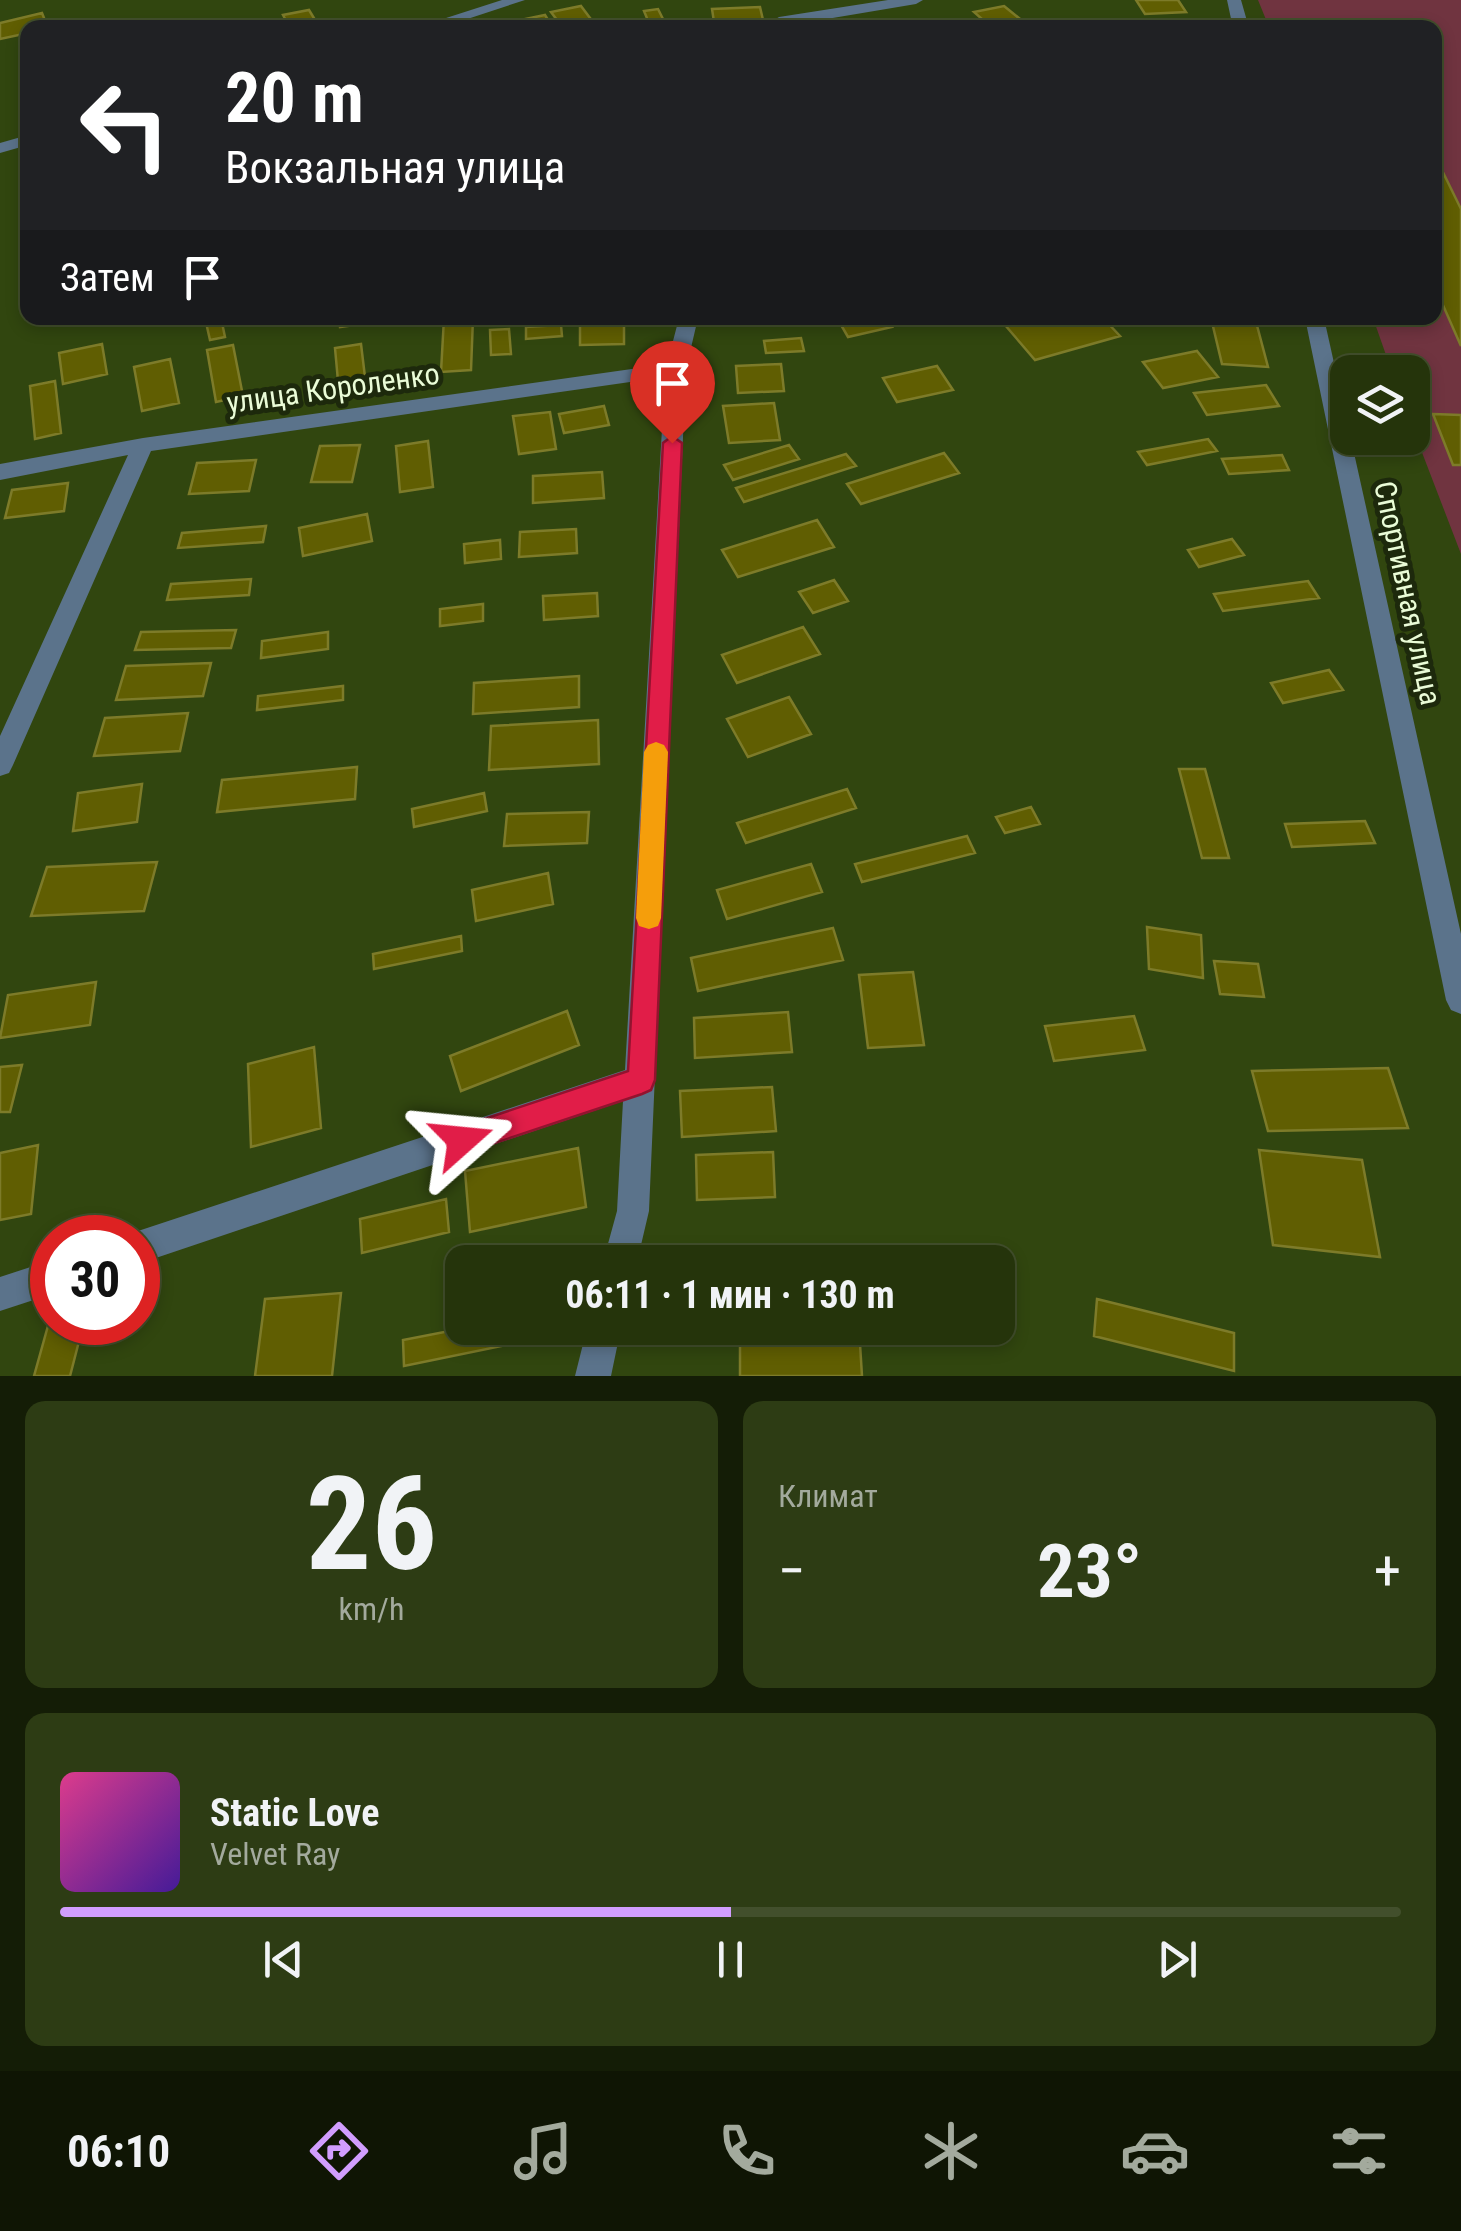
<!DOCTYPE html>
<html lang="ru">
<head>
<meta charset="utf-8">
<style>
  :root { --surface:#25340b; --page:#2d3c14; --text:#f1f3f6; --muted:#a3aa9d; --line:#424f2c; --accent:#d19dfe }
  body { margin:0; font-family:"Roboto Condensed",sans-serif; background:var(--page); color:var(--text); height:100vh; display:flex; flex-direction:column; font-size:38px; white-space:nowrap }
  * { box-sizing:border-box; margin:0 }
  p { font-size:32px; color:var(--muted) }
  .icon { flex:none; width:55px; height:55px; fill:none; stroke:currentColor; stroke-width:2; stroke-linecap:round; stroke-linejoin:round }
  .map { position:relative; height:1376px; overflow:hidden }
  .panel { display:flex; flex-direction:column; gap:25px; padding:25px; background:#141d06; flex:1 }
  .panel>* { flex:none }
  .banner { position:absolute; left:20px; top:20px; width:1422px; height:305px; border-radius:20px; box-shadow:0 5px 15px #0003,0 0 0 2px var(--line); background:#202124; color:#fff; overflow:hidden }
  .tools { position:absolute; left:1330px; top:355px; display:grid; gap:20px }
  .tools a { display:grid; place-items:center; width:100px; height:100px; border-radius:20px; background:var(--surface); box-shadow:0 5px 15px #0003,0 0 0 2px var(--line); font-size:50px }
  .speed { position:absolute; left:30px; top:1215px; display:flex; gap:20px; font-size:50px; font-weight:700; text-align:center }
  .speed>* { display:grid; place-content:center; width:130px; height:130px; border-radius:50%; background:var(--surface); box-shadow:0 5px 15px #0003,0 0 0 2px var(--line); line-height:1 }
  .speed .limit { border:15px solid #d22; background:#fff; color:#111 }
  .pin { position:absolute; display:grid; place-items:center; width:85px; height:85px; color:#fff; margin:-102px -42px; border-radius:50% 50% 50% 0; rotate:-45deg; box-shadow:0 0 10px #0007 }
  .pin .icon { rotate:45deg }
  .me { position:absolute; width:110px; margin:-55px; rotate:72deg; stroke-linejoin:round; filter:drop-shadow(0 0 8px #0008) }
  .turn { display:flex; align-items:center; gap:35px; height:210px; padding:0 40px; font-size:45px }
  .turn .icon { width:130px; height:130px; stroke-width:2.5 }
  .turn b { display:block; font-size:70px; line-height:85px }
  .then { display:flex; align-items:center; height:95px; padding:0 40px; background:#0003; gap:20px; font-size:38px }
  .big { font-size:75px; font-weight:700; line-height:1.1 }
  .panel .tile { flex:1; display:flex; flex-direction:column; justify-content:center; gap:15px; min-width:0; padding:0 35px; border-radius:20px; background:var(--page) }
  .panel .dial { align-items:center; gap:0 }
  .dial b { font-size:130px; line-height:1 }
  .song { display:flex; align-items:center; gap:30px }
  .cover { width:120px; height:120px; border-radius:15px; background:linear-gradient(135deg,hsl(330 70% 55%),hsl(260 70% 35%)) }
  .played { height:10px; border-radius:5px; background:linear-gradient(90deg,var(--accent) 50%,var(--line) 50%) }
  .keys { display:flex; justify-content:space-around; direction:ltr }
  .heat { display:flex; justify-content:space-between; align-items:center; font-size:55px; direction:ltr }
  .panel .tiles { flex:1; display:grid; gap:25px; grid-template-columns:1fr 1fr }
  .tile:last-child { grid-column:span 2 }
  .trip { position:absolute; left:445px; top:1245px; width:570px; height:100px; border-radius:20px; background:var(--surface); box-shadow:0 5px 15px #0003,0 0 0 2px var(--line); font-weight:700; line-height:100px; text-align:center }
  .tabs { display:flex; height:160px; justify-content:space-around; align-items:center; background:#0f1504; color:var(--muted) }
  .tabs .icon { width:70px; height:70px }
  .tabs .current { color:var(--accent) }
  .tabs b { font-size:45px; color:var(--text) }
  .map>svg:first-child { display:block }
  .green { fill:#703440 }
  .building { fill:#605e02; stroke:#7d7b29; stroke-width:2.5 }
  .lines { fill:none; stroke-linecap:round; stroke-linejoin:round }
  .minor { fill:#5b738b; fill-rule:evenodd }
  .route { fill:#e11d48; stroke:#92132f; stroke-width:2.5 }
  .slow { fill:#f59e0b }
  .labels { text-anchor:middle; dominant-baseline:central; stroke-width:10; stroke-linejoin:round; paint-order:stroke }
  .street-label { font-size:30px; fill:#eafcd7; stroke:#1d290c }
</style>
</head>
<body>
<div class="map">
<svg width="1461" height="1376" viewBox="0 0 1461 1376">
  <rect width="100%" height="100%" fill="#31460f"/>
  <!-- green -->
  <path class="green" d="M1258,0h203v554l-48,-125 -1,-57h-20l-19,-54h62v-290l-166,-1z"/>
  <!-- building -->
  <path class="building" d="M1136,0h42l8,12 -41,2z
    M581,6l15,20 -33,2 -12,-16z
    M1004,6l26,21 -38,1 -18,-16z
    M760,7l3,13 -49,2 -2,-13z
    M658,9l9,18 -16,1 -7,-17z
    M309,10l11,18h-30l-7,-13z
    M42,13l6,15h-20v5l-28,6v-16z
    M545,15l8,13h-28l-5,-8z
    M1435,156l26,53v137l-26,-59z
    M205,318h16l4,19 -15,3z
    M339,318h43l1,3 -43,6z
    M444,318h29l-2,52 -30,2z
    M580,318h44v26l-44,1z
    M837,318h49l6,9 -44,10z
    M999,318h104l17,18 -85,24z
    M1211,318h44l13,49 -46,-3z
    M561,325l1,11 -36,3v-12z
    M509,329l2,25 -20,1 -1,-25z
    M801,338l3,13 -38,2 -2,-12z
    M102,344l5,30 -44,10 -4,-31z
    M361,344l4,33 -27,4 -3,-33z
    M233,345l10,51 -27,6 -9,-52z
    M1197,351l21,26 -55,11 -20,-26z
    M170,359l9,44 -37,8 -8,-44z
    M781,364l3,27 -46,2 -2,-27z
    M937,366l16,24 -56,12 -14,-24z
    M55,381l6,52 -26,6 -5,-53z
    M1266,385l13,21 -72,9 -13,-22z
    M774,403l6,37 -51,3 -6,-37z
    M604,406l5,19 -45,8 -5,-19z
    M550,412l6,37 -37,5 -6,-38z
    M1433,414l28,1v50h-8z
    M1208,439l9,12 -70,14 -9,-13z
    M428,441l5,46 -33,5 -4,-46z
    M360,445l-8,37h-41l9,-36z
    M789,445l10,14 -66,21 -9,-15z
    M944,453l15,20 -98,31 -14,-20z
    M846,454l10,12 -112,36 -8,-14z
    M1282,455l7,15 -60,4 -7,-15z
    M256,460l-7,31 -60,3 8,-31z
    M602,472l2,26 -71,5v-27z
    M68,483l-4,28 -59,7 7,-28z
    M367,514l5,27 -69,15 -4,-28z
    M817,520l17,27 -96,30 -16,-27z
    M266,526l-3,16 -85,6 4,-15z
    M576,529l1,24 -58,4 1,-25z
    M1232,539l12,16 -45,12 -11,-17z
    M500,540l1,19 -36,4 -1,-19z
    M251,579l-2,16 -82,5 4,-16z
    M834,580l14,21 -35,12 -14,-21z
    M1308,581l11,17 -96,13 -9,-17z
    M597,593l1,23 -54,4 -1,-24z
    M483,604v17l-43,5v-17z
    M803,627l17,27 -83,29 -15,-28z
    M236,630l-5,18 -96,2 6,-18z
    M328,632v17l-67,9 1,-17z
    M211,663l-8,33 -87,4 10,-34z
    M1329,670l14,20 -60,13 -12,-20z
    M579,676v31l-106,7 1,-31z
    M343,686v14l-86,10 1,-14z
    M789,697l22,37 -63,23 -21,-38z
    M188,713l-8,38 -86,5 11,-38z
    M598,720l1,44 -110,6 2,-44z
    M357,767l-2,32 -138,13 5,-32z
    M1179,769h26l24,89h-27z
    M142,784l-5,38 -64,9 5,-38z
    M847,789l9,19 -110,35 -9,-20z
    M484,793l3,18 -73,16 -2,-18z
    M1031,807l9,17 -35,9 -9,-16z
    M589,812l-2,31 -83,3 3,-32z
    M1365,821l10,22 -83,4 -7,-23z
    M967,836l8,17 -113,29 -7,-18z
    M157,862l-13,49 -113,5 16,-49z
    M811,864l11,28 -95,27 -10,-29z
    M548,873l5,31 -77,17 -4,-31z
    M1147,927l54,8 2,43 -54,-9z
    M833,928l10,32 -145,31 -7,-33z
    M461,936l1,15 -88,18 -1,-15z
    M1214,961l44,3 6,33 -44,-3z
    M913,972l11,73 -56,3 -9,-73z
    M96,982l-6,43 -90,13 8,-43z
    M567,1011l12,34 -118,46 -11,-35z
    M788,1012l4,40 -97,6 -1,-40z
    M1134,1016l11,34 -91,11 -9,-35z
    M314,1047l7,81 -70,19 -3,-83z
    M22,1065l-12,47h-10v-45z
    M1388,1068l20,60 -140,3 -16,-60z
    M772,1087l4,44 -94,6 -2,-46z
    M38,1145l-7,69 -31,6v-67z
    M578,1148l8,59 -116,25 -5,-61z
    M1259,1150l103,10 18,97 -107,-12z
    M773,1152l2,45 -78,3 -1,-45z
    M446,1199l3,33 -87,21 -2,-34z
    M341,1293l-9,83h-77l10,-77z
    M1097,1299l137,34v38l-140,-35z
    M51,1315l1,7h32l-14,54h-36z
    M465,1328h109v3l-170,35 -1,-26z
    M740,1328h119l3,48h-122z"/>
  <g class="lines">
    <!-- minor -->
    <path class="minor" d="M502,0h23l-85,28h-25z
      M888,0h35l-7,4 -137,23 -8,-5 8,-5z
      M1227,0h14l8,28h-16z
      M28,135v10l-28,8v-10z
      M679,318h19l-12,51 -37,842 -12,51h-34l14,-51 6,-110 -485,163v-26h-12l12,-7 487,-161 40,-693 -514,74 -138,314 -4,8 -9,3v-40l128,-281 -128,25v-16l143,-26 524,-74z
      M1305,318h19l137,616v80l-10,-4 -5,-10z
      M52,1260v34l-52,17v-34z
      M587,1328h34l-10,48h-36z"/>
  </g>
  <!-- route -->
  <path class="route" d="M672,436l10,7 -27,637 -4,10 -9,4 -180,60 -11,-4 -4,-10 4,-10 177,-59 35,-628z"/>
  <!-- slow -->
  <path class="slow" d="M656,742l8,3 4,7 -7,166 -3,8 -9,3 -10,-3 -3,-8 8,-166 4,-7z"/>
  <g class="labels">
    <!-- street labels -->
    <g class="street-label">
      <text transform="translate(333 388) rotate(-8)">улица Короленко</text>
      <text transform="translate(1408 593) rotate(78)">Спортивная улица</text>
    </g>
  </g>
</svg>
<div class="tools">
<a><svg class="icon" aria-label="layers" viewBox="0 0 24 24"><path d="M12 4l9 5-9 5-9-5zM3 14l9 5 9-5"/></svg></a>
</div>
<div class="speed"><div class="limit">30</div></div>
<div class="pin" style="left:672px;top:443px;background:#d93025"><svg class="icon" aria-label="arrive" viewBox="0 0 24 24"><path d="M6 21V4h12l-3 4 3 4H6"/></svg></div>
<svg class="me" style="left:462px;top:1140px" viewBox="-20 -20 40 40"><path d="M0-17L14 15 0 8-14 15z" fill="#e11d48" stroke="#fff" stroke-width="4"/></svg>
<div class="trip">06:11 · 1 мин · 130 m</div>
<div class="banner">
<div class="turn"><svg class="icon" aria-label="left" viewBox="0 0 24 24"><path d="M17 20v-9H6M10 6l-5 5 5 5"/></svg><div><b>20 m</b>Вокзальная улица</div></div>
<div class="then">Затем<svg class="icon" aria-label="arrive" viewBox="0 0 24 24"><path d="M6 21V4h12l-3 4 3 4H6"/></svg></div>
</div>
</div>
<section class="panel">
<div class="tiles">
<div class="tile dial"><b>26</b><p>km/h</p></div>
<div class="tile"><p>Климат</p>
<div class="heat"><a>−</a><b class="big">23°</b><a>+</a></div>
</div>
<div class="tile">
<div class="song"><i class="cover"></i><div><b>Static Love</b><p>Velvet Ray</p></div></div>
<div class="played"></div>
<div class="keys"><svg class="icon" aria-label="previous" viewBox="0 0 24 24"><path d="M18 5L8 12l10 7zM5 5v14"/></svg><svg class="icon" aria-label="pause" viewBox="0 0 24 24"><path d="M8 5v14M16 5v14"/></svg><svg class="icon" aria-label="next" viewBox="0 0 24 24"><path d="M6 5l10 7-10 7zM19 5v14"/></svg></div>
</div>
</div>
</section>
<nav class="tabs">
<b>06:10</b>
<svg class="icon current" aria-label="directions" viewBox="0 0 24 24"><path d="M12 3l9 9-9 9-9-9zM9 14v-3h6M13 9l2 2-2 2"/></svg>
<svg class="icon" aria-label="music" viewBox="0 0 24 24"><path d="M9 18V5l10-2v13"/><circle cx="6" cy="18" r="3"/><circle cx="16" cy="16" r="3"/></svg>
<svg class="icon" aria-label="phone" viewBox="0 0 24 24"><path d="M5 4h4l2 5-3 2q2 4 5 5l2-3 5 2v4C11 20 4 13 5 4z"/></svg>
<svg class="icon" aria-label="climate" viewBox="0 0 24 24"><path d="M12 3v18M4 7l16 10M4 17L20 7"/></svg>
<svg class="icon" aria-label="car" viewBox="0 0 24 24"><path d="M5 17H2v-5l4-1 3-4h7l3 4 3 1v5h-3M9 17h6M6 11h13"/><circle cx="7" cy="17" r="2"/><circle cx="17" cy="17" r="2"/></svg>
<svg class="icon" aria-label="filters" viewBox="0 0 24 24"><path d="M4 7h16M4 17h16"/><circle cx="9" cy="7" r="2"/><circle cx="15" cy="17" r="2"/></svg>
</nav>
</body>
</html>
